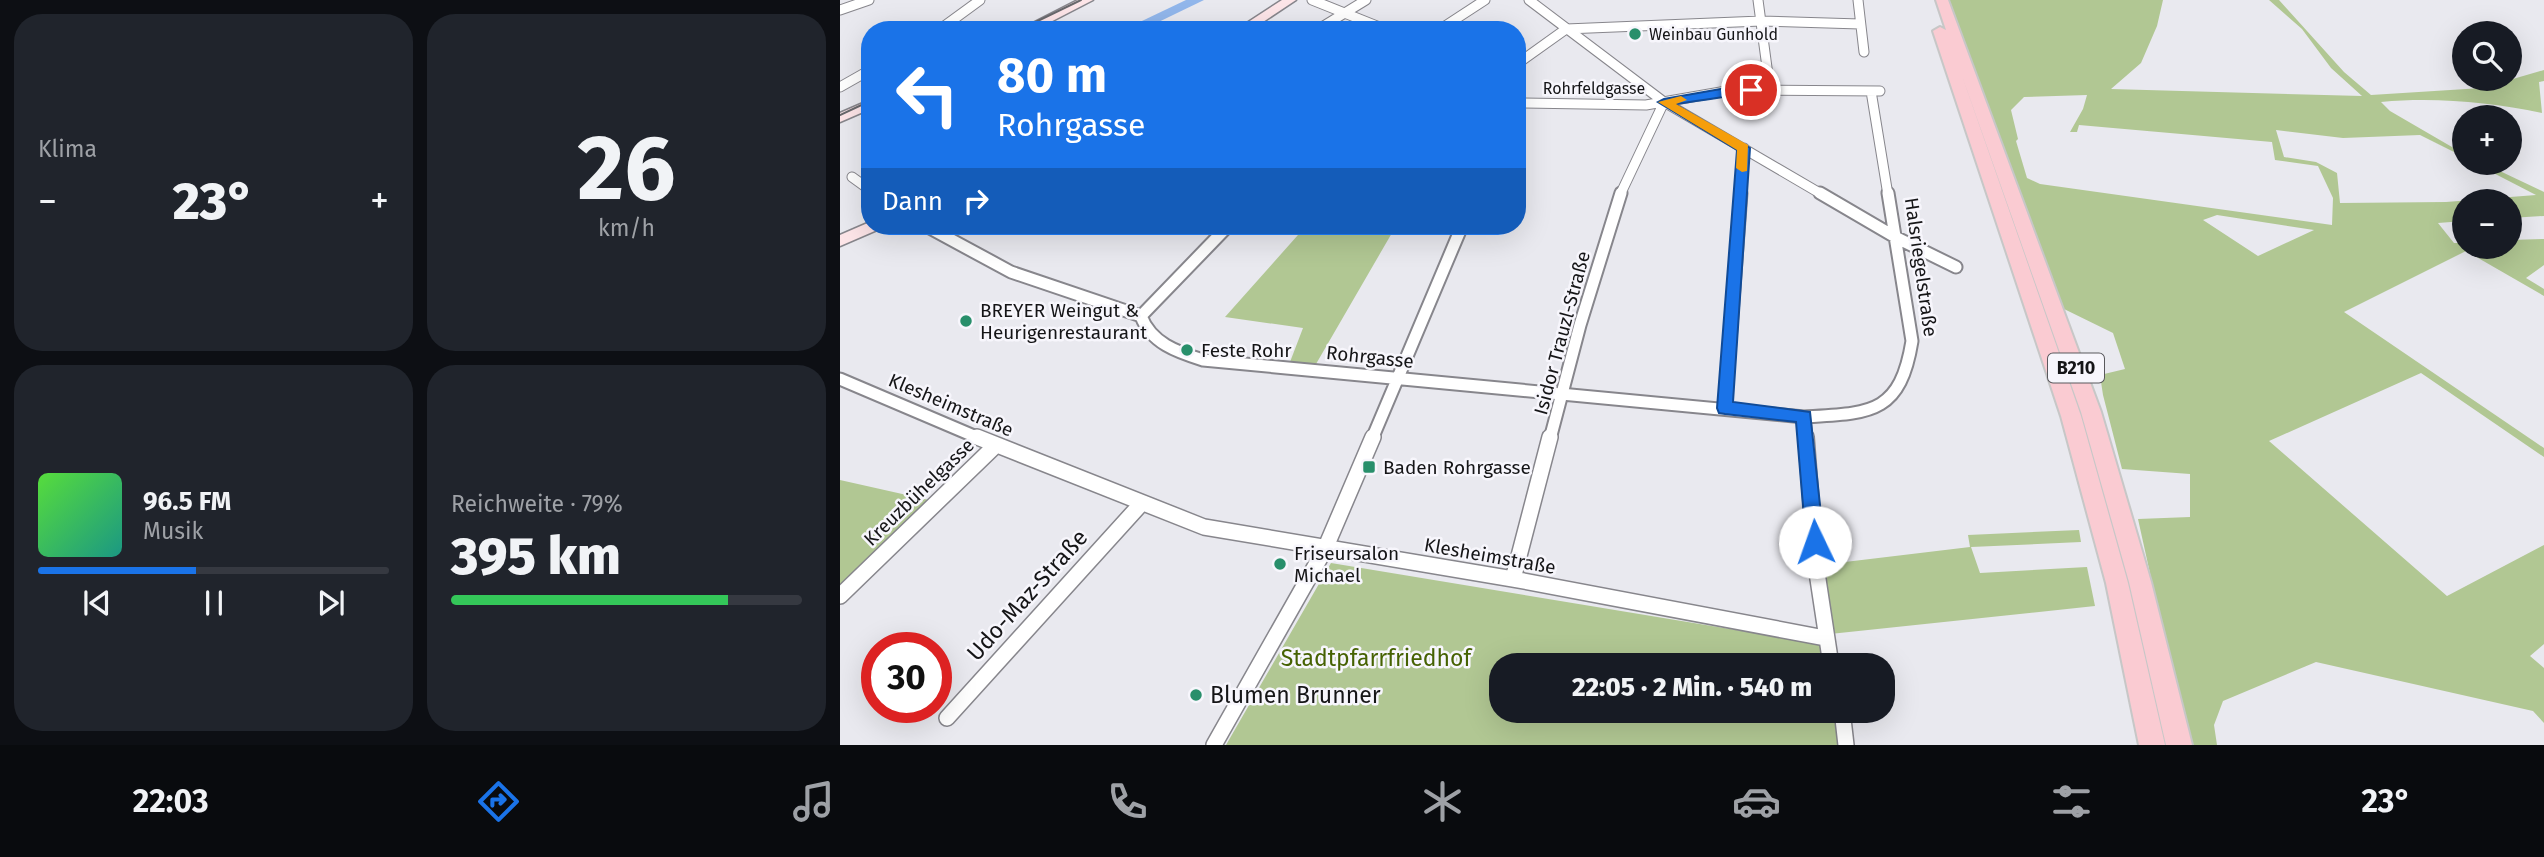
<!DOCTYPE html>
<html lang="de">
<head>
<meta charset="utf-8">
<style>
  :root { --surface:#171b24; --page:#20242c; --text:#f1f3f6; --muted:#9ea1a6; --line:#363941; --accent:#1a73e8 }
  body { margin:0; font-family:"Fira Sans",sans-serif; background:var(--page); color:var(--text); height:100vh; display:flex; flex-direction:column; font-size:26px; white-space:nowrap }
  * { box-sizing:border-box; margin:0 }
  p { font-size:23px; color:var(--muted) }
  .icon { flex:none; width:38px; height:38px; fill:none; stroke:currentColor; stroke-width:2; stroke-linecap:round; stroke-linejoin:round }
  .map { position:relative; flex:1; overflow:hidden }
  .side { display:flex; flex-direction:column; gap:14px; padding:14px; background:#0d0f14; width:840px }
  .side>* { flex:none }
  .hud { position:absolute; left:21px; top:21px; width:665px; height:214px; border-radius:28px; box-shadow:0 7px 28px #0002; background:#1a73e8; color:#fff; overflow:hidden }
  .fabs { position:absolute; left:1612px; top:21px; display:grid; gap:14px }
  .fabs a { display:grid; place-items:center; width:70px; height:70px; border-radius:50%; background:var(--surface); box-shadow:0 7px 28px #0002; font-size:35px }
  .speed { position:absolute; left:21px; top:632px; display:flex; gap:14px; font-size:35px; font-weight:700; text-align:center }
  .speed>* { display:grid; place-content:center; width:91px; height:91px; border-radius:50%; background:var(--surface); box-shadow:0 7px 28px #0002; line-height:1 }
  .speed .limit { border:10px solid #d22; background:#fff; color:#111 }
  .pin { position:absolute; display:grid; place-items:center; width:60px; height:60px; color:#fff; margin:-30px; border:4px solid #fff; border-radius:50%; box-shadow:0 2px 7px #0007 }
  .me { position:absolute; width:77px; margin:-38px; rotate:357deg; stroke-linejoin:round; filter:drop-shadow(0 0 5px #0008) }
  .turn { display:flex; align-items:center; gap:24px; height:147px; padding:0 21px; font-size:32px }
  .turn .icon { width:91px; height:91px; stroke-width:2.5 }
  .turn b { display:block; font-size:49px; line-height:60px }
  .then { display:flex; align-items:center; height:66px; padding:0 21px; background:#0003; gap:14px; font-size:26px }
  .big { font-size:52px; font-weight:800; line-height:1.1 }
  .side .widget { flex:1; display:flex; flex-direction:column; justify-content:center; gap:10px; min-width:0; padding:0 24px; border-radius:28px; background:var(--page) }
  .side .dial { align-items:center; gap:0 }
  .dial b { font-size:91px; line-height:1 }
  .song { display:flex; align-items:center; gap:21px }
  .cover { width:84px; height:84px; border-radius:10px; background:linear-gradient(135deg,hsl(110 70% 55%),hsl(170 70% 35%)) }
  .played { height:7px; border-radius:4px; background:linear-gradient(90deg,var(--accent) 45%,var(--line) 45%) }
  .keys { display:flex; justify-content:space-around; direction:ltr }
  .heat { display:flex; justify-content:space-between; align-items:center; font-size:38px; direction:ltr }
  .charge { height:10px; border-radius:5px; background:linear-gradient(90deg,#34c759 79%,var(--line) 0) }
  .side .tiles { flex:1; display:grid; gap:14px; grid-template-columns:repeat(2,1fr) }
  .trip { position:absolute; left:649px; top:653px; width:406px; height:70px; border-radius:28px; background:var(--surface); box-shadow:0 7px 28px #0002; font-weight:800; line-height:70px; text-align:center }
  .dock { display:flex; height:112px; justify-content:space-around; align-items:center; background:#090b0e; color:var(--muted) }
  .dock .icon { width:49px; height:49px }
  .dock .on { color:var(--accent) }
  .dock b { font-size:32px; color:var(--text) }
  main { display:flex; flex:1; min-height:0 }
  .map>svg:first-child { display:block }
  .green { fill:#b1c793; fill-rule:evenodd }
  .water { fill:#91b6eb }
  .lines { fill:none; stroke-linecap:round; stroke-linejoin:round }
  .street-far2-casing { stroke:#87868c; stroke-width:11 }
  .street-far1-casing { stroke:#87868c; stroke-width:15 }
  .street-casing { stroke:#87868c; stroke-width:18 }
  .secondary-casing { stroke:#87868c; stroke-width:3 }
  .primary-casing { stroke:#c7c7c7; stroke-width:4 }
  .street-far2 { stroke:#fff; stroke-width:9 }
  .street-far1 { stroke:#fff; stroke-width:11 }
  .street { stroke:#fff; stroke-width:15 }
  .secondary { fill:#fde5e8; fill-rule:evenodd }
  .primary { fill:#facbd2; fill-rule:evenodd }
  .tram { stroke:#68686c; stroke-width:2 }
  .route { fill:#1a73e8; stroke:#114b97; stroke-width:2 }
  .slow { fill:#f59e0b }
  .poi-dot { fill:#288f6b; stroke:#f7f6fc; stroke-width:2.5 }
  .labels { text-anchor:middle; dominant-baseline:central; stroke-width:5; stroke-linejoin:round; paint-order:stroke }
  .far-poi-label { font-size:16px; fill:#151517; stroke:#f7f6fc; text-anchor:start }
  .far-street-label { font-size:16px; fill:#151517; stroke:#f7f6fc }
  .shield { fill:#f7f6fc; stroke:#59585c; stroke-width:2 }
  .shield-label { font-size:18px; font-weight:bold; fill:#151517 }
  .street-label { font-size:19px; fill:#151517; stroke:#f7f6fc }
  .poi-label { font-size:19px; fill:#151517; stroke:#f7f6fc; text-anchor:start }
  .near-street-label { font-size:23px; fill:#151517; stroke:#f7f6fc }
  .near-park-label { font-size:23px; fill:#466202; stroke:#f7f6fc }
  .near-poi-label { font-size:23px; fill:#151517; stroke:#f7f6fc; text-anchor:start }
</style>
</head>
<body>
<main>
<section class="side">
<div class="tiles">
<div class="widget"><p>Klima</p>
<div class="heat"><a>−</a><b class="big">23°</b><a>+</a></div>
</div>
<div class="widget dial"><b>26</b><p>km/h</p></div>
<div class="widget">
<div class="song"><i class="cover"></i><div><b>96.5 FM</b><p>Musik</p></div></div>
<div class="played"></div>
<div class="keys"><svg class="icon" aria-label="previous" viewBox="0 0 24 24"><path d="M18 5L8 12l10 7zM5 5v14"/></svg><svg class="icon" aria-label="pause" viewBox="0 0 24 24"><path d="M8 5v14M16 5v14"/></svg><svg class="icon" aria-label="next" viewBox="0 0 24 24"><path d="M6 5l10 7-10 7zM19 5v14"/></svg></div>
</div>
<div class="widget"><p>Reichweite · 79%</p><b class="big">395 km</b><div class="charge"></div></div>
</div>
</section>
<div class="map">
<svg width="1704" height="745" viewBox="0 0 1704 745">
  <rect width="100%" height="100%" fill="#e9e9ef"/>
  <!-- green -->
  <path class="green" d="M1108,0h215l-6,26 -16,37 -30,26 251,7 -31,-28 -29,-39 -33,-29h10l65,72 27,23 111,-7 62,-18v11l-5,1 3,31c-53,-11 -107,-16 -161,-11l9,9 74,43v3l-44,-22 -77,3 -67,-8 8,27 32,5 21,11 3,30 106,-1 90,-7 -62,-32h9l61,29v24l-34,2v-17h-46v20l-26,2 16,20h10v4h46v-7l34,-1v26l-18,13 18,11v7l-78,-45 -122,61 200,136v9l-123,-84 -152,68 178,155 97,-51v99l-14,12 14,12v55l-11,-12 -217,-49 -93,39 -9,24 3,20h-29l-50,-226 52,-2v-43l-68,-5 -19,-74 -3,-20 25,-6 -12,-36 -51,-25zM1247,95l-4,14 -13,23h7l2,-7 193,17 3,18 43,6 15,32 -1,27 -292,-41 -13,-6 -11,-37 2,-2 -7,-29 13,-13zM1377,215l97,15 -56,26 -55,-36z
    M466,226h90l-80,138 -26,-2 13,-34 -78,-11z
    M0,480l89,20 -89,88z
    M1239,530l2,12 -110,5 9,26 107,-6 8,39 -265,28 -10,-69 150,-18 -2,-12z
    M491,563l490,81 5,21h-324v45l335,1 2,34h-613z"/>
  <!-- water -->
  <path class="water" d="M346,0h18l-62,30h-19z"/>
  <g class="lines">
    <defs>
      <path id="street-far2" d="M472,0l75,30
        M689,0l135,102 159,93
        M918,0l12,90
        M1018,0l6,52
        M0,10l29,-10
        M99,30l41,-30
        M477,30l49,-30
        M599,30l46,-30
        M677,64l49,-35 195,-8 99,3
        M0,87l30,-17
        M1031,91l17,104
        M677,103l129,2 86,-15 148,1
        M12,177l18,13
        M780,195l44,-93
        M901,195l3,-47"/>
      <path id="street-far1" d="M980,193l77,45 59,29
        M86,226l85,46 130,44c10,27 36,36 62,44l601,57c66,-4 96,-2 108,-76l-24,-148
        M301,316l87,-90
        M0,379l141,60
        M885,408l16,-215
        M964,417l2,22
        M532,439l90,-213
        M710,439l30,-114 41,-132"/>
      <path id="street" d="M137,437l227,90 309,52 312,59
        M966,437l10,129 15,99
        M673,579l37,-142
        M0,596l156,-151
        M1002,710l4,35
        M107,718l194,-214
        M374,745l111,-196 48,-112"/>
      <path id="secondary" d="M238,0h15l-58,30h-16z
        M442,0h14l-45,30h-15z
        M30,100v9l-30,13v-9z
        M30,222v4h9l-2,4 -37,16v-11z"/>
      <path id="primary" d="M1096,0h12l153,412 50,170 41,163h-26l-37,-163 -48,-170 -120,-339 120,343 47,167 37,162h-26l-33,-162 -45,-167 -128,-385 7,-4 6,3z"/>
    </defs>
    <!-- street-far2 casing -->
    <use href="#street-far2" class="street-far2-casing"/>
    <!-- street-far1 casing -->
    <use href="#street-far1" class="street-far1-casing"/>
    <!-- street casing -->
    <use href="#street" class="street-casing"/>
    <!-- secondary casing -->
    <use href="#secondary" class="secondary-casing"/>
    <!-- primary casing -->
    <use href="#primary" class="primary-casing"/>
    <!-- street-far2 -->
    <use href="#street-far2" class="street-far2"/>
    <!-- street-far1 -->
    <use href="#street-far1" class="street-far1"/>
    <!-- street -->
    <use href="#street" class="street"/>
    <!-- secondary -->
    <use href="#secondary" class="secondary"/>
    <!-- primary -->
    <use href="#primary" class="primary"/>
    <!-- tram -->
    <path class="tram" d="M179,30l62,-30
      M0,115l30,-14"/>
  </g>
  <!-- route -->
  <path class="route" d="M892,87h19l6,3c-5,4 -69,12 -82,14l75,44 -17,254 77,10 14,130 -3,6 -6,2 -7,-2 -2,-6 -10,-120 -71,-8 -6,-1 -2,-5 20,-258 -79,-48 6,-3z"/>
  <!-- slow -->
  <path class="slow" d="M841,96l6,4 -11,4 72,41 -1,26 -5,1 -6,-4 1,-18 -79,-48z"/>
  <!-- markers -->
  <g class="poi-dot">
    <circle cx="795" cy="34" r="7"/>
    <circle cx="126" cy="321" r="7"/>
    <circle cx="347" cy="350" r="7"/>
    <rect x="522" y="460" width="14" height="14" rx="3.5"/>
    <circle cx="440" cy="564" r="7"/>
    <circle cx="356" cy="695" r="7"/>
  </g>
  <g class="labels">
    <!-- far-poi labels -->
    <g class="far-poi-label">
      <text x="809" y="34">Weinbau Gunhold</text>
    </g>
    <!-- far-street labels -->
    <g class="far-street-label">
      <text x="754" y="88">Rohrfeldgasse</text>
    </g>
    <!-- shield labels -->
    <rect class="shield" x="1208" y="353.5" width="56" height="29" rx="5"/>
    <g class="shield-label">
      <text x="1236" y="368">B210</text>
    </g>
    <!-- street labels -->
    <g class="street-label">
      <text transform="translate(1081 267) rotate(82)">Halsriegelstraße</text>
      <text transform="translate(722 333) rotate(-75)">Isidor Trauzl-Straße</text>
      <text transform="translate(530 357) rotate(6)">Rohrgasse</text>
      <text transform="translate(111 405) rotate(23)">Klesheimstraße</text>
      <text transform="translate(79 492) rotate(-44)">Kreuzbühelgasse</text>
      <text transform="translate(650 556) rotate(10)">Klesheimstraße</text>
    </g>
    <!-- poi labels -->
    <g class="poi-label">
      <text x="140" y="310">BREYER Weingut &amp;<tspan x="140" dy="22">Heurigenrestaurant</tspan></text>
      <text x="361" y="350">Feste Rohr</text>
      <text x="543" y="467">Baden Rohrgasse</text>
      <text x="454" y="553">Friseursalon<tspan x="454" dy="22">Michael</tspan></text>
    </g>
    <!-- near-street labels -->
    <g class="near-street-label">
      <text transform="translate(187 595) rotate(-48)">Udo-Maz-Straße</text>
    </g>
    <!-- near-park labels -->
    <g class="near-park-label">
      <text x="536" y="658">Stadtpfarrfriedhof</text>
    </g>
    <!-- near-poi labels -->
    <g class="near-poi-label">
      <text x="370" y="695">Blumen Brunner</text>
    </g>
  </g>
</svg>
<div class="fabs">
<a><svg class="icon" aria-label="search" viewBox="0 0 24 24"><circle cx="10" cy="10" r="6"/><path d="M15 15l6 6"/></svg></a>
<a>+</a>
<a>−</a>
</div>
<div class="speed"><div class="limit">30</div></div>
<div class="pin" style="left:911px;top:90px;background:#d93025"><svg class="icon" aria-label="arrive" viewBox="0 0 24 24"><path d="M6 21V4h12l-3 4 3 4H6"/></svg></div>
<svg class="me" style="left:975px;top:542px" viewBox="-20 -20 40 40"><circle r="19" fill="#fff"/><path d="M0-13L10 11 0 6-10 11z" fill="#1a73e8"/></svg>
<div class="trip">22:05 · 2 Min. · 540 m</div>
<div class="hud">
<div class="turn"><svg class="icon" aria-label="left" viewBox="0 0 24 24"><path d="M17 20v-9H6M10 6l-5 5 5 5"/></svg><div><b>80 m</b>Rohrgasse</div></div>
<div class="then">Dann<svg class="icon" aria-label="right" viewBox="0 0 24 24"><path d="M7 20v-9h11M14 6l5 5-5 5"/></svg></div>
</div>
</div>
</main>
<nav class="dock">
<b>22:03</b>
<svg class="icon on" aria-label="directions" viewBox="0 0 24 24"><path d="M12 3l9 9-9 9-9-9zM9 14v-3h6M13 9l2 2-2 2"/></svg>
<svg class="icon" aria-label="music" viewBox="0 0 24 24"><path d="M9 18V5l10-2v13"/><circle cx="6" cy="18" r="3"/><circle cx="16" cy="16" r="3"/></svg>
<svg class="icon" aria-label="phone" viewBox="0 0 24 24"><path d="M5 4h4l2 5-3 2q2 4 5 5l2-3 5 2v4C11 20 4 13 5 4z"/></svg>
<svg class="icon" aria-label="climate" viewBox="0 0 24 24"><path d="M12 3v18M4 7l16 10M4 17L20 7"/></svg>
<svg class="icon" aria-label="car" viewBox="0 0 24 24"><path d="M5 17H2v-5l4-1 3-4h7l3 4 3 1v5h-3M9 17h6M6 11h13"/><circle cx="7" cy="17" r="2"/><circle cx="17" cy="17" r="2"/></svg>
<svg class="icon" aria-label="filters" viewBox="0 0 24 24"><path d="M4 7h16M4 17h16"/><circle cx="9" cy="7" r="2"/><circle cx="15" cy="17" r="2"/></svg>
<b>23°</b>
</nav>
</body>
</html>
